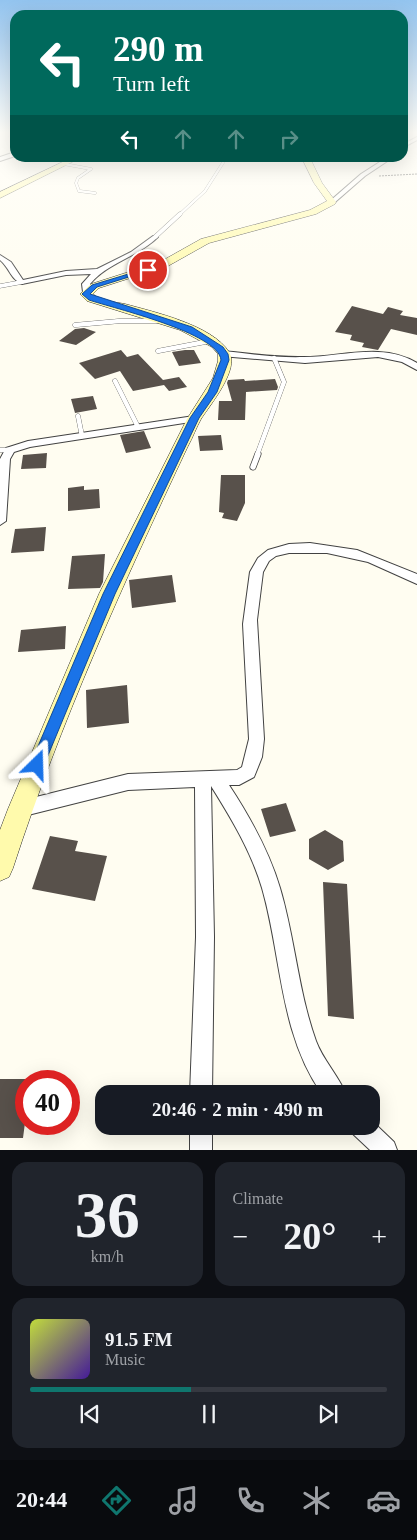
<!DOCTYPE html>
<html lang="en">
<head>
<meta charset="utf-8">
<style>
  :root { --surface:#171b24; --page:#20242c; --text:#f1f3f6; --muted:#9ea1a6; --line:#363941; --accent:#0f766e }
  body { margin:0; font-family:"Times New Roman",serif; background:var(--page); color:var(--text); height:100vh; display:flex; flex-direction:column; font-size:19px; white-space:nowrap }
  * { box-sizing:border-box; margin:0 }
  p { font-size:16px; color:var(--muted) }
  .icon { flex:none; width:28px; height:28px; fill:none; stroke:currentColor; stroke-width:2; stroke-linecap:round; stroke-linejoin:round }
  .map { position:relative; height:1150px; overflow:hidden }
  .panel { display:flex; flex-direction:column; gap:12px; padding:12px; background:#0d0f14; flex:1 }
  .panel>* { flex:none }
  .hud { position:absolute; left:10px; top:10px; width:398px; height:152px; border-radius:15px; box-shadow:0 5px 20px #0002; background:#00695c; color:#fff; overflow:hidden }
  .speed { position:absolute; left:15px; top:1070px; display:flex; gap:10px; font-size:25px; font-weight:700; text-align:center }
  .speed>* { display:grid; place-content:center; width:65px; height:65px; border-radius:50%; background:var(--surface); box-shadow:0 5px 20px #0002; line-height:1 }
  .speed .limit { border:8px solid #d22; background:#fff; color:#111 }
  .pin { position:absolute; display:grid; place-items:center; width:42px; height:42px; color:#fff; margin:-21px; border:2px solid #fff; border-radius:50%; box-shadow:0 1px 5px #0007 }
  .me { position:absolute; width:55px; margin:-28px; rotate:22deg; stroke-linejoin:round; filter:drop-shadow(0 0 4px #0008) }
  .turn { display:flex; align-items:center; gap:18px; height:105px; padding:0 20px; font-size:22px }
  .turn .icon { width:65px; height:65px; stroke-width:2.5 }
  .turn b { display:block; font-size:35px; line-height:42px }
  .lanes { display:flex; align-items:center; height:48px; padding:0 20px; background:#0003; justify-content:center; gap:25px; direction:ltr }
  .lanes .off { opacity:.35 }
  .big { font-size:38px; font-weight:800; line-height:1.1 }
  .panel .tile { flex:1; display:flex; flex-direction:column; justify-content:center; gap:8px; min-width:0; padding:0 18px; border-radius:15px; background:var(--page) }
  .panel .dial { align-items:center; gap:0 }
  .dial b { font-size:65px; line-height:1 }
  .song { display:flex; align-items:center; gap:15px }
  .cover { width:60px; height:60px; border-radius:8px; background:linear-gradient(135deg,hsl(70 70% 55%),hsl(260 70% 35%)) }
  .played { height:5px; border-radius:2px; background:linear-gradient(90deg,var(--accent) 45%,var(--line) 45%) }
  .keys { display:flex; justify-content:space-around; direction:ltr }
  .heat { display:flex; justify-content:space-between; align-items:center; font-size:28px; direction:ltr }
  .panel .tiles { flex:1; display:grid; gap:12px; grid-template-columns:1fr 1fr }
  .tile:last-child { grid-column:span 2 }
  .trip { position:absolute; left:95px; top:1085px; width:285px; height:50px; border-radius:15px; background:var(--surface); box-shadow:0 5px 20px #0002; font-weight:800; line-height:50px; text-align:center }
  .menu { display:flex; height:80px; justify-content:space-around; align-items:center; background:#090b0e; color:var(--muted) }
  .menu .icon { width:35px; height:35px }
  .menu .selected { color:var(--accent) }
  .menu b { font-size:22px; color:var(--text) }
  .map>svg:first-child { display:block }
  .building { fill:#58514b }
  .lines { fill:none; stroke-linecap:round; stroke-linejoin:round }
  .lane-far3-casing { stroke:#424242; stroke-width:3 }
  .lane-far2-casing { stroke:#424242; stroke-width:4.5 }
  .lane-far1-casing { stroke:#424242; stroke-width:5 }
  .lane-casing { stroke:#424242; stroke-width:7 }
  .street-casing { stroke:#424242; stroke-width:2 }
  .secondary-casing { stroke:#313131; stroke-width:1 }
  .path { stroke:#313131; stroke-width:1; stroke-dasharray:2 1; stroke-linecap:butt }
  .lane-far3 { stroke:#fff; stroke-width:2.5 }
  .lane-far2 { stroke:#fff; stroke-width:4 }
  .lane-far1 { stroke:#fff; stroke-width:4.5 }
  .lane { stroke:#fff; stroke-width:5.5 }
  .street { fill:#fff; fill-rule:evenodd }
  .secondary { fill:#fffaac; fill-rule:evenodd }
  .route { fill:#1a73e8; stroke:#114b97 }
</style>
</head>
<body>
<div class="map">
<svg width="417" height="1150" viewBox="0 0 417 1150">
  <rect width="100%" height="100%" fill="#fffdf1"/>
  <!-- building -->
  <path class="building" d="M352,306l31,8 5,-7 15,4 -3,4 17,3v17l-26,-6 -13,21 -16,-3 2,-4 -14,-3 2,-5 -17,-3z
    M84,328l12,4 -20,13 -17,-4 16,-12z
    M121,350l6,7 11,-3 25,26 16,-3 8,10 -18,4 -5,-6 -31,6 -13,-20 -25,8 -16,-16z
    M185,350h9l7,13 -22,3 -7,-14z
    M244,379l1,2 30,-2 3,8 -1,3 -31,2 -1,28h-27l1,-19h13l-5,-18 1,-3z
    M93,396l4,13 -22,4 -4,-14z
    M144,431l7,17 -25,5 -6,-18z
    M221,435l2,15 -23,1 -2,-15z
    M47,453l-1,15 -25,1 2,-14z
    M221,475h24v28l-8,18 -15,-3 2,-5 -5,-1z
    M84,486v4l15,-1 1,19 -32,3v-23z
    M46,527l-2,24 -33,2 4,-24z
    M105,554l-2,28 -3,6 -32,1 4,-33z
    M172,575l4,27 -44,6 -3,-28z
    M66,626l-1,23 -47,3 3,-22z
    M127,685l2,38 -42,5 -1,-38z
    M286,803l10,28 -26,6 -9,-28z
    M325,830l18,11 1,20 -16,9 -19,-11v-20z
    M50,836l28,5 -3,10 32,5 -12,45 -63,-12z
    M323,882l24,2 7,135 -26,-3z
    M0,1079h26v36l-3,23h-23z"/>
  <g class="lines">
    <defs>
      <path id="lane-far3" d="M64,164l27,5 -13,9 -2,5 3,8 16,2
        M179,215l26,-24 21,-33"/>
      <path id="lane-far2" d="M155,237l25,-23
        M0,286l22,-4"/>
      <path id="lane-far1" d="M75,325l45,-4h38
        M158,351l52,-10
        M115,381l23,46
        M78,416l4,20
        M0,450h10
        M257,455l27,-73 -10,-24"/>
      <path id="lane" d="M253,467l5,-13"/>
      <path id="street" d="M417,137v3l-15,8v-3z
        M15,152v4l-15,5v-4z
        M386,158h6l-27,18 -31,27h-4v-2l31,-27z
        M153,236l5,1c-20,20 -51,26 -68,47l1,8 -4,2 -4,-2 -1,-8 9,-10 -25,1 -44,9c-11,-4 -13,-17 -22,-24v-5l11,7 12,18 43,-9 31,-2 34,-17z
        M224,351c27,3 54,7 80,6 38,0 78,-15 113,6v7l-15,-8 -24,-5 -73,6 -84,-7 -1,-2z
        M194,416l3,1v4l-167,26 -16,5 -4,7 -4,62 -6,4v-66l6,-11 22,-7z
        M310,543l47,7 60,24v10l-49,-22 -41,-9h-38l-13,3 -7,5 -6,11 -6,48 7,119 -2,18 -8,20 -15,8h-10c21,32 40,66 51,103 15,50 18,103 36,153 7,19 22,34 30,53h-24c-43,-61 -40,-137 -60,-206 -11,-37 -31,-70 -51,-102l3,151 -2,157h-22l6,-157 -1,-150 -67,3 -108,27 -6,-2 -2,-6 2,-6 6,-2 108,-27 109,-4 5,-3 7,-28 -6,-115 7,-52 8,-14 10,-8 21,-6z
        M371,1120l23,22 3,8h-27l-17,-16 -3,-8h21z
        M190,1126h22v24h-22z"/>
      <path id="secondary" d="M71,158h9l-80,40v-6z
        M302,158h8l12,25 14,19 -1,2 -19,10 -107,29 -41,23 -69,22 -6,6c7,7 22,8 32,10 29,8 87,21 104,48 11,17 -19,53 -28,67 -5,9 -8,18 -13,27 -65,138 -128,277 -175,422l-4,9 -9,4v-51l8,-21 91,-215 88,-175 26,-41 5,-17v-7l-6,-7 -32,-17 -93,-29 -7,-7 11,-10 69,-22 41,-23 109,-29 17,-9 -13,-18z"/>
    </defs>
    <!-- lane-far3 casing -->
    <use href="#lane-far3" class="lane-far3-casing"/>
    <!-- lane-far2 casing -->
    <use href="#lane-far2" class="lane-far2-casing"/>
    <!-- lane-far1 casing -->
    <use href="#lane-far1" class="lane-far1-casing"/>
    <!-- lane casing -->
    <use href="#lane" class="lane-casing"/>
    <!-- street casing -->
    <use href="#street" class="street-casing"/>
    <!-- secondary casing -->
    <use href="#secondary" class="secondary-casing"/>
    <!-- path -->
    <path class="path" d="M379,176l38,-2"/>
    <!-- lane-far3 -->
    <use href="#lane-far3" class="lane-far3"/>
    <!-- lane-far2 -->
    <use href="#lane-far2" class="lane-far2"/>
    <!-- lane-far1 -->
    <use href="#lane-far1" class="lane-far1"/>
    <!-- lane -->
    <use href="#lane" class="lane"/>
    <!-- street -->
    <use href="#street" class="street"/>
    <!-- secondary -->
    <use href="#secondary" class="secondary"/>
  </g>
  <!-- sky -->
  <linearGradient id="sky" x2="0" y2="1"><stop stop-color="#93c4ef"/><stop offset="0.45" stop-color="#fffef9"/><stop offset="1" stop-color="#fffef9" stop-opacity="0"/></linearGradient>
  <rect width="417" height="294" fill="url(#sky)"/>
  <!-- route -->
  <path class="route" d="M145,269l6,1 -54,17 -7,7 102,33 31,20 5,7 1,6 -12,32 -18,26 -84,176 -71,171 -2,5 -5,2 -5,-2 -2,-5 73,-171 87,-176 18,-26 13,-32c-2,-27 -108,-52 -132,-60l-7,-6 10,-9z"/>
</svg>
<div class="speed"><div class="limit">40</div></div>
<div class="pin" style="left:148px;top:270px;background:#d93025"><svg class="icon" aria-label="arrive" viewBox="0 0 24 24"><path d="M6 21V4h12l-3 4 3 4H6"/></svg></div>
<svg class="me" style="left:37px;top:765px" viewBox="-20 -20 40 40"><path d="M0-17L14 15 0 8-14 15z" fill="#1a73e8" stroke="#fff" stroke-width="4"/></svg>
<div class="trip">20:46 · 2 min · 490 m</div>
<div class="hud">
<div class="turn"><svg class="icon" aria-label="left" viewBox="0 0 24 24"><path d="M17 20v-9H6M10 6l-5 5 5 5"/></svg><div><b>290 m</b>Turn left</div></div>
<div class="lanes"><svg class="icon" aria-label="left" viewBox="0 0 24 24"><path d="M17 20v-9H6M10 6l-5 5 5 5"/></svg><svg class="icon off" aria-label="ahead" viewBox="0 0 24 24"><path d="M12 20V5M6 11l6-6 6 6"/></svg><svg class="icon off" aria-label="ahead" viewBox="0 0 24 24"><path d="M12 20V5M6 11l6-6 6 6"/></svg><svg class="icon off" aria-label="right" viewBox="0 0 24 24"><path d="M7 20v-9h11M14 6l5 5-5 5"/></svg></div>
</div>
</div>
<section class="panel">
<div class="tiles">
<div class="tile dial"><b>36</b><p>km/h</p></div>
<div class="tile"><p>Climate</p>
<div class="heat"><a>−</a><b class="big">20°</b><a>+</a></div>
</div>
<div class="tile">
<div class="song"><i class="cover"></i><div><b>91.5 FM</b><p>Music</p></div></div>
<div class="played"></div>
<div class="keys"><svg class="icon" aria-label="previous" viewBox="0 0 24 24"><path d="M18 5L8 12l10 7zM5 5v14"/></svg><svg class="icon" aria-label="pause" viewBox="0 0 24 24"><path d="M8 5v14M16 5v14"/></svg><svg class="icon" aria-label="next" viewBox="0 0 24 24"><path d="M6 5l10 7-10 7zM19 5v14"/></svg></div>
</div>
</div>
</section>
<nav class="menu">
<b>20:44</b>
<svg class="icon selected" aria-label="directions" viewBox="0 0 24 24"><path d="M12 3l9 9-9 9-9-9zM9 14v-3h6M13 9l2 2-2 2"/></svg>
<svg class="icon" aria-label="music" viewBox="0 0 24 24"><path d="M9 18V5l10-2v13"/><circle cx="6" cy="18" r="3"/><circle cx="16" cy="16" r="3"/></svg>
<svg class="icon" aria-label="phone" viewBox="0 0 24 24"><path d="M5 4h4l2 5-3 2q2 4 5 5l2-3 5 2v4C11 20 4 13 5 4z"/></svg>
<svg class="icon" aria-label="climate" viewBox="0 0 24 24"><path d="M12 3v18M4 7l16 10M4 17L20 7"/></svg>
<svg class="icon" aria-label="car" viewBox="0 0 24 24"><path d="M5 17H2v-5l4-1 3-4h7l3 4 3 1v5h-3M9 17h6M6 11h13"/><circle cx="7" cy="17" r="2"/><circle cx="17" cy="17" r="2"/></svg>
</nav>
</body>
</html>
